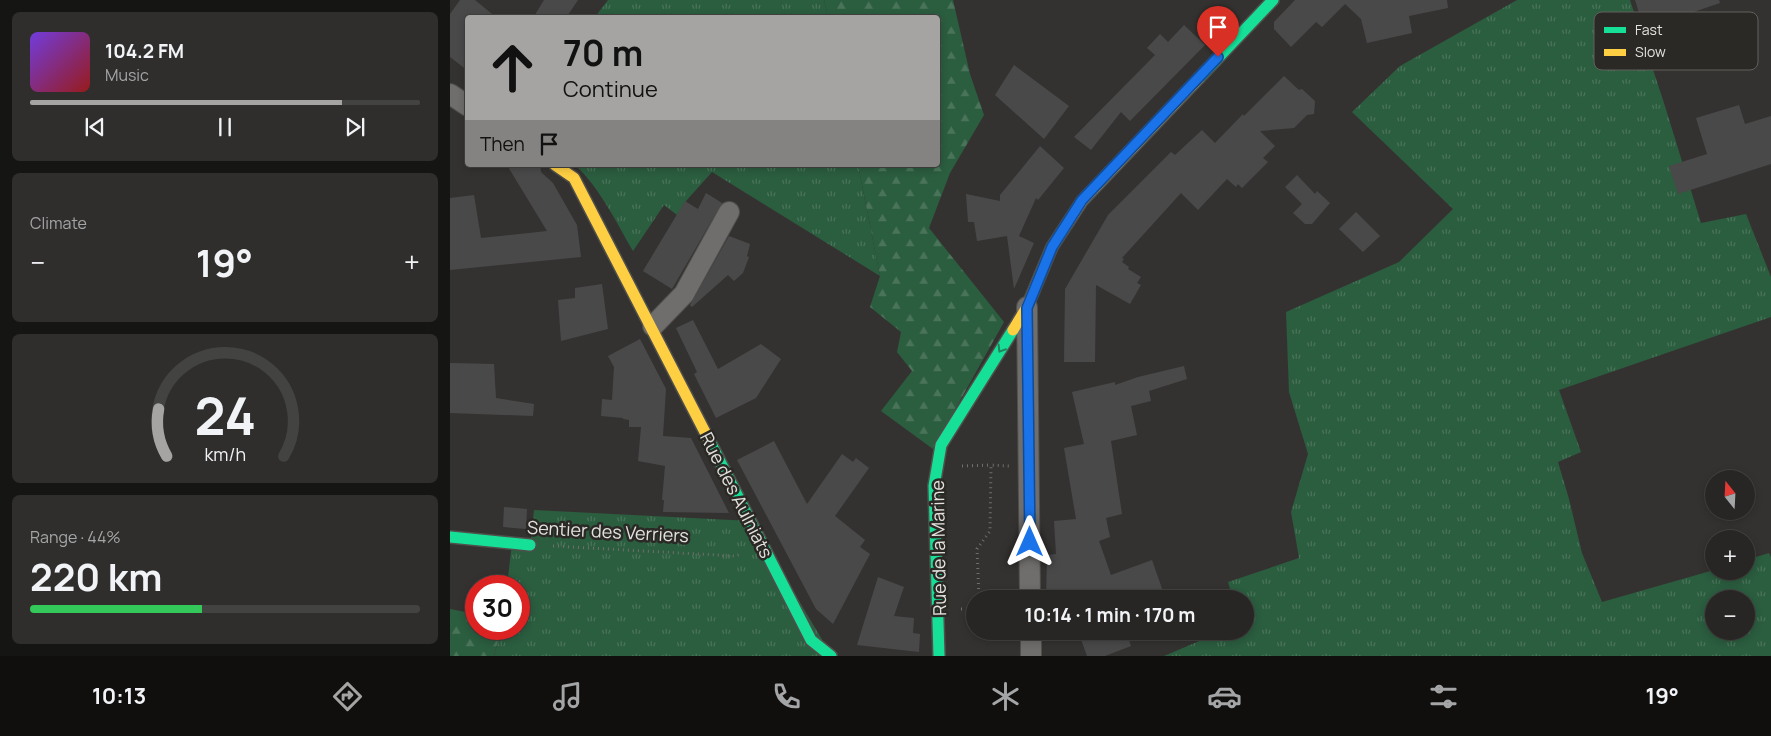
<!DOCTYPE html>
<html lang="en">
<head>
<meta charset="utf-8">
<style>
  :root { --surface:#272624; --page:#2f2e2c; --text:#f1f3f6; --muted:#a4a5a6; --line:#434341; --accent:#a6a4a2 }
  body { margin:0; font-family:Manrope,sans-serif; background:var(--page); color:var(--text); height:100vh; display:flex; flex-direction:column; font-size:19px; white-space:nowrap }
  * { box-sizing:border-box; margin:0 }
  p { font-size:16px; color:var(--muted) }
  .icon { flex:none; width:28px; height:28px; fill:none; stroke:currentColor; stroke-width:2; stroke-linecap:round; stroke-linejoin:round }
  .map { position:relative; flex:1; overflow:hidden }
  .sheet { display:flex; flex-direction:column; gap:12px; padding:12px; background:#151514; width:450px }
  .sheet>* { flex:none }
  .top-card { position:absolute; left:15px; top:15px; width:475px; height:152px; border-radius:5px; box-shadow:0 2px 8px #0003,0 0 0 1px var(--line); background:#a6a4a2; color:#111; overflow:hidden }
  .needle { width:32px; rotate:342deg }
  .tools { position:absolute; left:1255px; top:470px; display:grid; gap:10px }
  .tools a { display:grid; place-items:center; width:50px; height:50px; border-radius:50%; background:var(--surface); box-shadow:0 2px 8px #0003,0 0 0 1px var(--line); font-size:25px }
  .speed { position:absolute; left:15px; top:575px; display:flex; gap:10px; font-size:25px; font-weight:700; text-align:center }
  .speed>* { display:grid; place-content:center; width:65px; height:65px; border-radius:50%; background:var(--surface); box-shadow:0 2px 8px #0003,0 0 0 1px var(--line); line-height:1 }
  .speed .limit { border:8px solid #d22; background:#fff; color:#111 }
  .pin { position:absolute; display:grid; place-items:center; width:42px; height:42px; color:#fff; margin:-51px -21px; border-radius:50% 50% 50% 0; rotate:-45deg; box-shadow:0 0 5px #0007 }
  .pin .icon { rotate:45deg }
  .me { position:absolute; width:55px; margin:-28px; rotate:0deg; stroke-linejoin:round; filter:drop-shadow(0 0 4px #0008) }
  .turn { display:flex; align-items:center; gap:18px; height:105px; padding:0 15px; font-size:22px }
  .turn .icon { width:65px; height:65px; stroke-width:2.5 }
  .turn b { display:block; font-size:35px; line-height:42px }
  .then { display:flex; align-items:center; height:48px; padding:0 15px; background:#0003; gap:10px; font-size:19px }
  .big { font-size:38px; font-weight:700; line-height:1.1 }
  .sheet .card { flex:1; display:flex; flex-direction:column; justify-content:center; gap:8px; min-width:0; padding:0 18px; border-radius:8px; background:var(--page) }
  .sheet .dial { align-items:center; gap:0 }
  .dial svg { height:130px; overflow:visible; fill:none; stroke:var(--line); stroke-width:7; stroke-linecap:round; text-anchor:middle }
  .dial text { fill:var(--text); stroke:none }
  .song { display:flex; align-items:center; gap:15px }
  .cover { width:60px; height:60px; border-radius:8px; background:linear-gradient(135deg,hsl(260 70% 55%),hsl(0 70% 35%)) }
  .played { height:5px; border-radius:2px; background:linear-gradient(90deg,var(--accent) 80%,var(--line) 80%) }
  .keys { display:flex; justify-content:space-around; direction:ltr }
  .heat { display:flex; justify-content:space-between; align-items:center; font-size:28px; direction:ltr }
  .charge { height:8px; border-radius:4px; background:linear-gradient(90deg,#34c759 44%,var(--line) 0) }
  .trip { position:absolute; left:516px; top:590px; width:288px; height:50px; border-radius:25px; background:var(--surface); box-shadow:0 2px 8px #0003,0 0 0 1px var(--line); font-weight:700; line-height:50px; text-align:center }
  .menu { display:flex; height:80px; justify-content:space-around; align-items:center; background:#100f0e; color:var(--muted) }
  .menu .icon { width:35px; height:35px }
  .menu .current { color:var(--accent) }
  .menu b { font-size:22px; color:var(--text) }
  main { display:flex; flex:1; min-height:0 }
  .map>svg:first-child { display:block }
  .grass { fill:url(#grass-tufts); fill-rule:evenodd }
  .forest { fill:url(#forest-firs) }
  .building { fill:#4a494a }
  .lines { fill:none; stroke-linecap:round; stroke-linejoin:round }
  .street-casing { stroke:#504f4c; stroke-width:22 }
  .fast-casing { stroke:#504f4c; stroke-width:14 }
  .slow-casing { stroke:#504f4c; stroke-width:14 }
  .path { stroke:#706f6e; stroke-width:3; stroke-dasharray:1 4; stroke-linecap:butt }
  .street { stroke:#6f6e6c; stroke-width:20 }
  .fast { stroke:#16e098; stroke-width:11 }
  .slow { stroke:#ffcf43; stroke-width:11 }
  .oneway { stroke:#20845e }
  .route-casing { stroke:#114b97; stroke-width:12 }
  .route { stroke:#1a73e8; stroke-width:9 }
  .labels { text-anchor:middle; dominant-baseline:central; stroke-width:5; stroke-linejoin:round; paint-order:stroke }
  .street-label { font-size:18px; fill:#e3e2df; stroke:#2b2925 }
  .key { fill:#2b2925; stroke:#62605d; stroke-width:1 }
  .key-label { font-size:14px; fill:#e3e2df }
</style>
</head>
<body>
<main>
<section class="sheet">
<div class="card">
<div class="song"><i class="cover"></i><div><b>104.2 FM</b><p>Music</p></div></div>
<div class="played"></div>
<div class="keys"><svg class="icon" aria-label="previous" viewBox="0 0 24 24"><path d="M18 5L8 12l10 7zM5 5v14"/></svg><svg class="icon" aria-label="pause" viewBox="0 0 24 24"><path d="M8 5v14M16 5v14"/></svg><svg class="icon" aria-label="next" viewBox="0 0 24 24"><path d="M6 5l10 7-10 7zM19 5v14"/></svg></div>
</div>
<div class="card"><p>Climate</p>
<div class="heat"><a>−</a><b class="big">19°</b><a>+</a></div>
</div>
<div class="card dial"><svg viewBox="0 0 100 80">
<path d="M14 69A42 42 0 1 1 86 69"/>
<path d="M14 69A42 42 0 0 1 9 40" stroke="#a6a4a2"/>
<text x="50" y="56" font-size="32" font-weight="700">24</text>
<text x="50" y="72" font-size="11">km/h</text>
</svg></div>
<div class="card"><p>Range · 44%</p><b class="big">220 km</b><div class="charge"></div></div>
</section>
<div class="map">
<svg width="1321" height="656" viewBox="0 0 1321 656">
  <defs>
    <pattern id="grass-tufts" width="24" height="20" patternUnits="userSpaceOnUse" patternTransform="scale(1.25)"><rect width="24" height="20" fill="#2b5d3f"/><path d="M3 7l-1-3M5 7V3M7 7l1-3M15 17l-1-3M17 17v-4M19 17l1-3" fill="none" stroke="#4a745a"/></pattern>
    <pattern id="forest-firs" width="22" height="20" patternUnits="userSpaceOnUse" patternTransform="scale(1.25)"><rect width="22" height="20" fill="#2b5d3f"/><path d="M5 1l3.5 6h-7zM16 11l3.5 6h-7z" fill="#4a745a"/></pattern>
  </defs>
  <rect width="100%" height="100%" fill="#343230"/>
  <!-- grass -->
  <path class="grass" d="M158,0h216l4,17h-233z
    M1067,0h113l34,103 37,120 45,-9 25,63v40l-212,73 22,62 -23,10 11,37 13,54 20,49 112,-32v1h32v-11l23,-7 2,4v99h-607l59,-25h22v-32h-12l-5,-17 71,-24 -8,-46 17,-58 -19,-62 -3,-80 113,-50 54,-53 -101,-97 48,-46zM1264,599h32v32h-32z
    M125,165h283l22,111 -168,-104 -26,29 -9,14 -13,-10 -31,46c-17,-29 -33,-63 -58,-86z
    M84,510l217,11 81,135h-338l7,-27h18v-43h-12l5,-43 18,2z"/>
  <!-- forest -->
  <path class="forest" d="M374,0h129l17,74 14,41 -34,58 -21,55 75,94 -71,127 -52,-38 31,-40 -15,-19 4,-20 -31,-25 10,-31 -22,-111h80v-147l-110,-1z
    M0,609l26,5v15h25l-7,27h-44z"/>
  <!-- building -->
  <path class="building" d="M10,0h15l22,18h-29v53l-18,-14v-43z
    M94,0h34l-12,18h-33z
    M845,0h152l1,8 -39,8 3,17 -45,10 -6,-24 -16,-15 -23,23 -6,-5 -25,25 -17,-18v-7z
    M1185,0h84l1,3 -76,26z
    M734,25l21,20 -75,76 -9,-9 -30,38 -17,-13 81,-82 -8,-7 13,-14 8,8z
    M564,65l55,41 -25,33 -49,-44z
    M834,76l15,14 3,-1 13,12 -1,13 -7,1 -13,13 -34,3 15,15 -12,12 5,4 -26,26 -4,-4 -2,3 -9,-8 -29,31 -17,-17 -59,65 2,1 -2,3 7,5 -1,2 13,8 -4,6 4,2 -11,19 -34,-19 -1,77h-31l1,-73 43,-74 63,-63 4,3 27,-25 13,13 28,-29 1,2z
    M1289,105l6,19 26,-8v48l-93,30 -9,-28 38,-12 -11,-36z
    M590,146l24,22 -26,32 -2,-2 -17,38 15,7 -20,46 -7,-53 -30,5 -3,-19h-6l-2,-28 34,7v-6z
    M57,165h33l1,7 12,11 24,42 4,32 -131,13v-72l24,-3 7,43 66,-7z
    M847,175l18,19 2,-3 13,12 -18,21h-7l-12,-11 9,-9 -17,-17z
    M256,193l16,10 -50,86 -29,-18 42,-70 13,8z
    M906,212l24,24 -17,16 -24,-23z
    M279,236l21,8 -3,12 2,1 -6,16 -9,8 -6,-6 -36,32 -2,-2z
    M152,284l6,45 -47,12 -3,-41 17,-2v-10z
    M243,320l25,49 43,-25 20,15 -25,39 -40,20 -22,-44 3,-2 -21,-44z
    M190,339l26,50 -3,47 28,2 38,75 -66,-1 1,-12h-2l3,-34 -27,-5 3,-34h-12v-7l-6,-1v-1l-22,-2 1,-17 10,1 2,-33 -6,-11z
    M0,363l44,1 2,34 38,6 -1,12 -83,-3z
    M734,366l3,13 -38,12 2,10 -20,5 6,29 -26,6 11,73 -16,4 4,19 -11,4 12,34 41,-15 13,37 -3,2h-116l1,-44 9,-1 -2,-33 22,-2 -12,-71 20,-4 -12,-52 43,-10v3l23,-8z
    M324,441l33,63 35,-50 11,8 3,-4 13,10 -34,48 30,24 -5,7 10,7 -37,70 -17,-15 -79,-149z
    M54,507l23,2 -1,20 -23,-2z
    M428,577l26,10 -10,29 20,2 -1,15 7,1 -1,18 -62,-7z
    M628,631h48l5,15 -26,10h-18z"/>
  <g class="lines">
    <defs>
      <path id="street" d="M0,94l18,12
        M577,307l3,292
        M203,326l31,-32 45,-82
        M581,631v25"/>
      <path id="fast" d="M749,78l74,-78
        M258,438l103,202 20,16
        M0,537l80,8
        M489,656l-5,-170 7,-41 72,-115"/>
      <path id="slow" d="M105,165l19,13 134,260
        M563,330l14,-23 25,-60 30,-46 117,-123"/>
    </defs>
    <!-- street casing -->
    <use href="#street" class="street-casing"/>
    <!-- fast casing -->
    <use href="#fast" class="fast-casing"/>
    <!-- slow casing -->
    <use href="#slow" class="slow-casing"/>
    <!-- path -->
    <path class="path" d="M512,466l29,-1
      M103,546l182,10 6,-2
      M529,599l-2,-50 13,-18 1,-66 18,1
      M511,609h14"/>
    <!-- street -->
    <use href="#street" class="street"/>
    <!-- fast -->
    <use href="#fast" class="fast"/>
    <!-- slow -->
    <use href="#slow" class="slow"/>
  </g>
  <!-- one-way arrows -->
  <defs><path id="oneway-chevron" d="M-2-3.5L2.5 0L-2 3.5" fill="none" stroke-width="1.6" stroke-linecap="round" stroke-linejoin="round" transform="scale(1.25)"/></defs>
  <use class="oneway" href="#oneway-chevron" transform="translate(551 349) rotate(122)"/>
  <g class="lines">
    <defs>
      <path id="route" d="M580,542l-3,-234 25,-61 30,-47 136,-143"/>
    </defs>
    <!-- route casing -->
    <use href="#route" class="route-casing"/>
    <!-- route -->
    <use href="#route" class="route"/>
  </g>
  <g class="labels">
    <!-- street labels -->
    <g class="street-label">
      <text transform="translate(287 495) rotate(63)">Rue des Aulniats</text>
      <text transform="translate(158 531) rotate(3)">Sentier des Verriers</text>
      <text transform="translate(488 548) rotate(-91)">Rue de la Marine</text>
    </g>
  </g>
  <!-- legend -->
  <rect x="1144" y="12" width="164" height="58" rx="8" class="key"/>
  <rect x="1154" y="27" width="22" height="6" fill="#16e098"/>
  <rect x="1154" y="49" width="22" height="7" fill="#ffcf43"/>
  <g class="key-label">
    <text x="1185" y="35">Fast</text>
    <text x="1185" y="57">Slow</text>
  </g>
</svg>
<div class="tools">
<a><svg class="needle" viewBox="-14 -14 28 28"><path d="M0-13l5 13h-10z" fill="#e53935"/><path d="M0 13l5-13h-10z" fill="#a4a5a6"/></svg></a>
<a>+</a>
<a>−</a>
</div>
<div class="speed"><div class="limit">30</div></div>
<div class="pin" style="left:768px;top:57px;background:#d93025"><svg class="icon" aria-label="arrive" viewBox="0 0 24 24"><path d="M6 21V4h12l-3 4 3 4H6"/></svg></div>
<svg class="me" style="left:580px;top:542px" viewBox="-20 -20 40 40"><path d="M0-17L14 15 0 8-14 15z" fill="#1a73e8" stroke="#fff" stroke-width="4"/></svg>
<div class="trip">10:14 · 1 min · 170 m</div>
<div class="top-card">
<div class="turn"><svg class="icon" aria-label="ahead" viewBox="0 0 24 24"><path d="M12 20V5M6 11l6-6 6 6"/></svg><div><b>70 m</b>Continue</div></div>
<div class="then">Then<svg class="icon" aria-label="arrive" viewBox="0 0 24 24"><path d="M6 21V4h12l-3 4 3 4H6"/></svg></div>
</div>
</div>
</main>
<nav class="menu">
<b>10:13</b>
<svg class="icon current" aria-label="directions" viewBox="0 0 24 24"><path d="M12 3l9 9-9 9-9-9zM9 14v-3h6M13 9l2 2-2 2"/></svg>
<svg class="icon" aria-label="music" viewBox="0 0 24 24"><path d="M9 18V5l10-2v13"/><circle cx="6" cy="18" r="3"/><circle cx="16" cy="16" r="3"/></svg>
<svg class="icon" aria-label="phone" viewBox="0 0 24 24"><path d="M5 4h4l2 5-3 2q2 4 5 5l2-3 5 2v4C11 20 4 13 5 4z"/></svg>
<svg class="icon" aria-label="climate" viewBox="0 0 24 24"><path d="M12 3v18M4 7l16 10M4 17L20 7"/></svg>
<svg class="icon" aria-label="car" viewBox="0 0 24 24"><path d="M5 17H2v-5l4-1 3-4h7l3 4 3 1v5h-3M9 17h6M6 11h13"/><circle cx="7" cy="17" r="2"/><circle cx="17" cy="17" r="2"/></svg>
<svg class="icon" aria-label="filters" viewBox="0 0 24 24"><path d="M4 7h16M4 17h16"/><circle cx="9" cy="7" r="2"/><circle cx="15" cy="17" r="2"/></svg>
<b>19°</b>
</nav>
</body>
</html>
